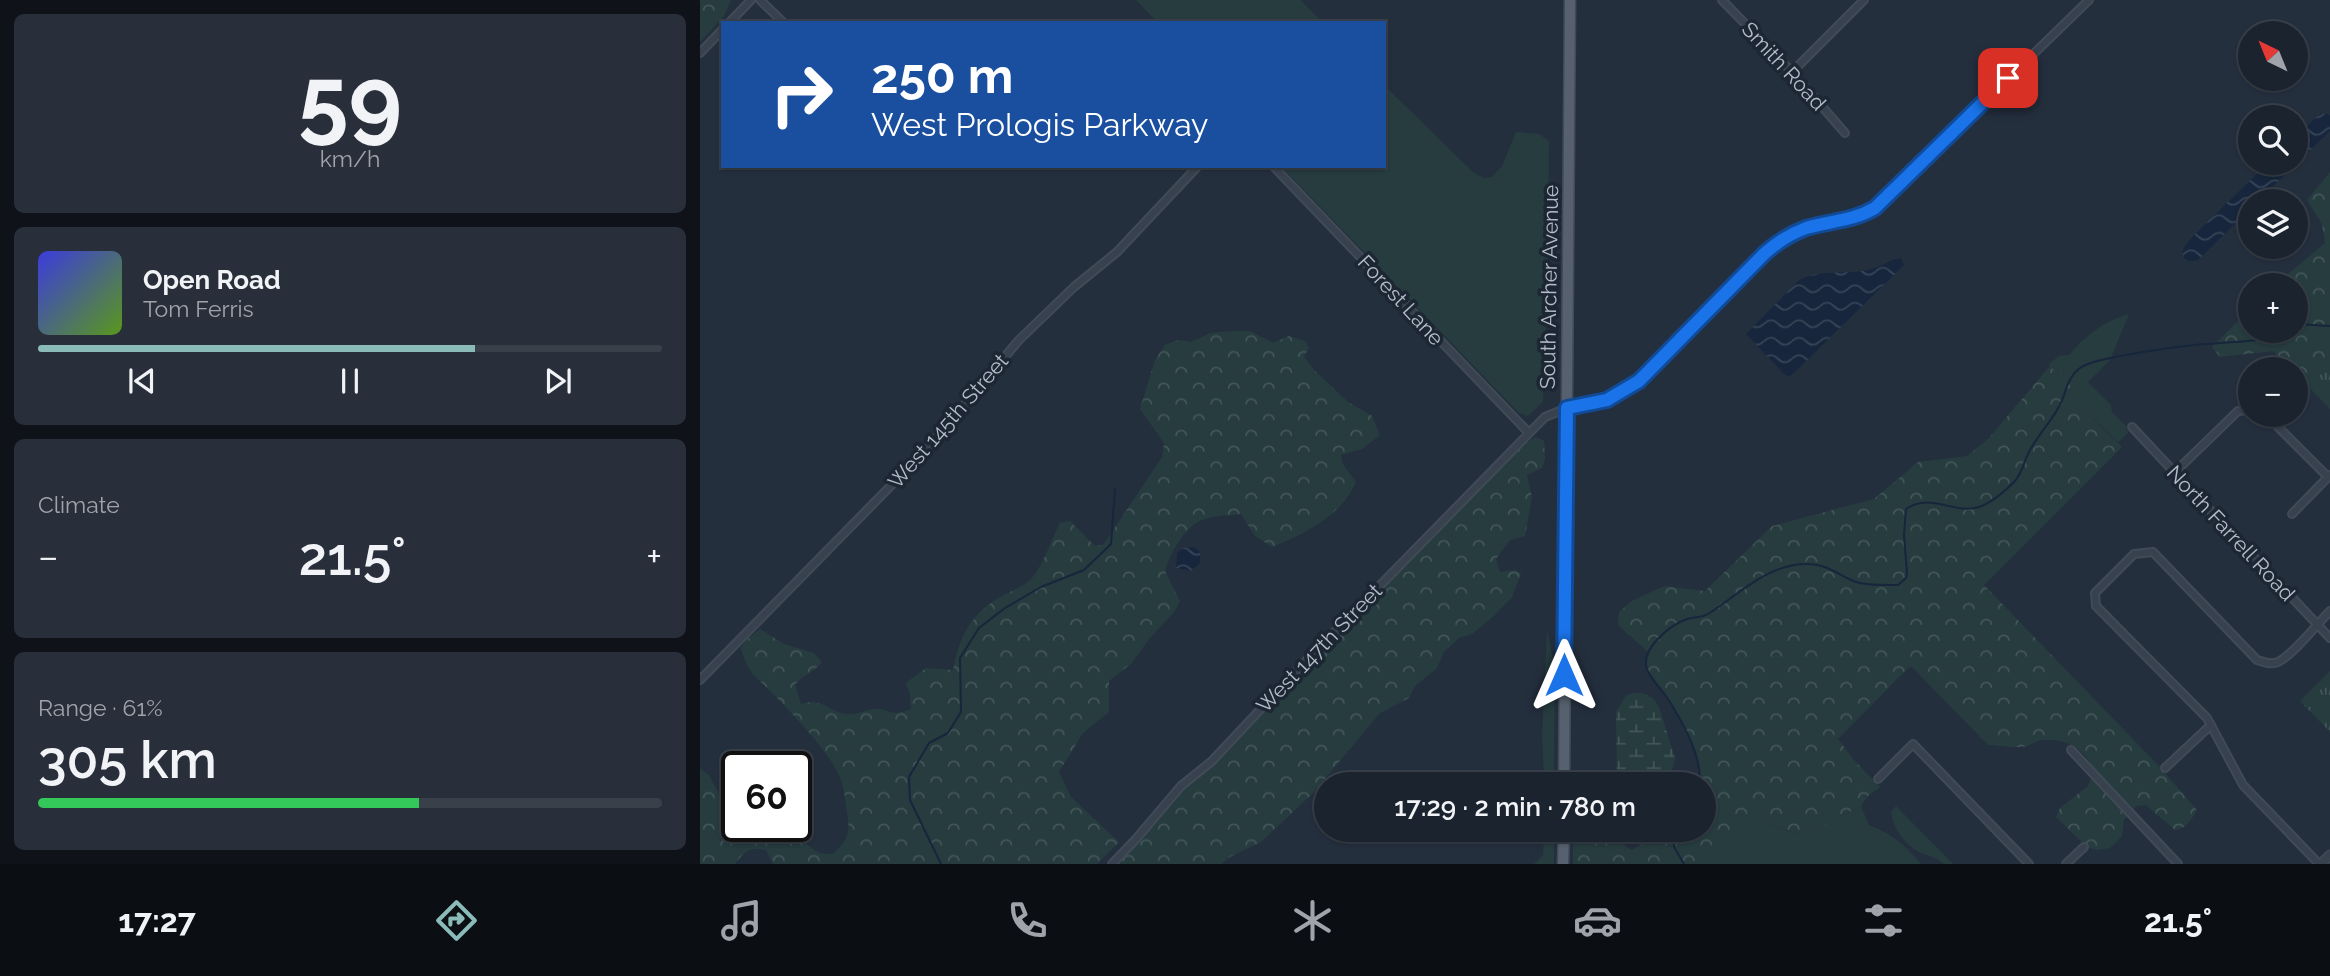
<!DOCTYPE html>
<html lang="en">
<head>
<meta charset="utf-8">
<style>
  :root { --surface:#1b232e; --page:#282f3a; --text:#f1f3f6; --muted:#a0a4aa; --line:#39404a; --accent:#8bbbb9 }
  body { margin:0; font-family:Raleway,sans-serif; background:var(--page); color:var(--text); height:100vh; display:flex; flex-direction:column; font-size:26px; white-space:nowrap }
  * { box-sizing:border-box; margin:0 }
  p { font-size:23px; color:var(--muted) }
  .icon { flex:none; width:38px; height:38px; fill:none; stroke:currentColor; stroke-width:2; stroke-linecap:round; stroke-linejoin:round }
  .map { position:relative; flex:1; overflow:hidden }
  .drawer { display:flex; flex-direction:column; gap:14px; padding:14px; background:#0f1319; width:700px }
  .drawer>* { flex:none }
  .banner { position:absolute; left:21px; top:21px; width:665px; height:147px; border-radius:0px; box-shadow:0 2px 5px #0004,0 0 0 2px var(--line); background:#1a4fa0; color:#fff; overflow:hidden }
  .needle { width:46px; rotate:317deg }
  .fabs { position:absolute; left:1538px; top:21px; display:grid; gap:14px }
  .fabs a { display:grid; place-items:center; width:70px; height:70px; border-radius:50%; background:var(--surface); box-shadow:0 2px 5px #0004,0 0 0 2px var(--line); font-size:35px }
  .speed { position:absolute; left:21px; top:751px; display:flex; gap:14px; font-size:35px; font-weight:700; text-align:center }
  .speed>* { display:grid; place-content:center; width:91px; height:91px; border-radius:50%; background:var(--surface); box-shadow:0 2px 5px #0004,0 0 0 2px var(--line); line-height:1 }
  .speed .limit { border:4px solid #111; border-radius:10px; background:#fff; color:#111 }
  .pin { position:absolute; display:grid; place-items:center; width:60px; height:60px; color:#fff; margin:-30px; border-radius:14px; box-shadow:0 4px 10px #0006 }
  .me { position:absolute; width:77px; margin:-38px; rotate:0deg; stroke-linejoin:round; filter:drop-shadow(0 0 5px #0008) }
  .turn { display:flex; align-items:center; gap:24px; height:147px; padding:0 35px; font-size:32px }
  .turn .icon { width:91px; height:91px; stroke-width:2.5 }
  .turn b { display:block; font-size:49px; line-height:60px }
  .big { font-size:52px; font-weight:600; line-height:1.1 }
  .drawer .widget { flex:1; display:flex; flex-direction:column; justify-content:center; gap:10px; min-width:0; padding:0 24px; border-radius:10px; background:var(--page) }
  .drawer .dial { align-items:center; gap:0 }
  .dial b { font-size:91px; line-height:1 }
  .song { display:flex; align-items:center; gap:21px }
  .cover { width:84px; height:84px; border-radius:10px; background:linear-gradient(135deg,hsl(240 70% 55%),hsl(90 70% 35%)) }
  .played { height:7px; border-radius:4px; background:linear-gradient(90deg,var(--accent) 70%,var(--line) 70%) }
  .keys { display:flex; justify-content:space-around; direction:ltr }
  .heat { display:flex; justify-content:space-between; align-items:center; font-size:38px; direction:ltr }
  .charge { height:10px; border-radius:5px; background:linear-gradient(90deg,#34c759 61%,var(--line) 0) }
  .trip { position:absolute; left:614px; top:772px; width:402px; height:70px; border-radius:35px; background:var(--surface); box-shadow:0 2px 5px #0004,0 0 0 2px var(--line); font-weight:600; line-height:70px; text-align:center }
  .menu { display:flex; height:112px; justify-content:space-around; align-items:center; background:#0b0e12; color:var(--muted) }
  .menu .icon { width:49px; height:49px }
  .menu .active { color:var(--accent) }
  .menu b { font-size:32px; color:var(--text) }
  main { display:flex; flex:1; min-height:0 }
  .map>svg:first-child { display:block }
  .green { fill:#263c3f }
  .forest { fill:url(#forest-crowns) }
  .wetland { fill:url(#wetland-marsh) }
  .park { fill:url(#park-tufts) }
  .water { fill:url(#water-waves) }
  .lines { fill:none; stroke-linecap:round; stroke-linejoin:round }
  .stream { stroke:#17263c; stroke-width:2 }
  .minor-casing { stroke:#414a57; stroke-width:10 }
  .tertiary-casing { stroke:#414a57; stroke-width:11 }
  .primary-casing { stroke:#414a57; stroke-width:13 }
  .minor { stroke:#38414e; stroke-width:6 }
  .tertiary { stroke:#38414e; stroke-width:8 }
  .primary { stroke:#56606e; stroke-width:10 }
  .route-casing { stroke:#114b97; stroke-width:18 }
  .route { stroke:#1a73e8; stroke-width:12 }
  .labels { text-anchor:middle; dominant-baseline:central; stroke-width:7; stroke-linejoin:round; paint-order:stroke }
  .street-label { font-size:21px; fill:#b4bcc9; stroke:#1d2633 }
</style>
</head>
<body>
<main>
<section class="drawer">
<div class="widget dial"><b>59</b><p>km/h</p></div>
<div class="widget">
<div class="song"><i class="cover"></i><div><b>Open Road</b><p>Tom Ferris</p></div></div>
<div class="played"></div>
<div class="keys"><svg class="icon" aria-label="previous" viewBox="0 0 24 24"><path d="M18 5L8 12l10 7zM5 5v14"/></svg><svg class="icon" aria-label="pause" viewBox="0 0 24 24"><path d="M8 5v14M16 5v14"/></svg><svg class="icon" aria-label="next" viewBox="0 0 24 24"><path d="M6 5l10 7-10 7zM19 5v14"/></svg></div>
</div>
<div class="widget"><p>Climate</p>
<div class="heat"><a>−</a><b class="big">21.5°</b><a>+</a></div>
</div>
<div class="widget"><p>Range · 61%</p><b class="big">305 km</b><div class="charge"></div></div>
</section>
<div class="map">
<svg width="1630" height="864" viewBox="0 0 1630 864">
  <defs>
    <pattern id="forest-crowns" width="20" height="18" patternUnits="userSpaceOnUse" patternTransform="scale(1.75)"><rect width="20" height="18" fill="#263c3f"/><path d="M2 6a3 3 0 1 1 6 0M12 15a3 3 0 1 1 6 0" fill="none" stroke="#435659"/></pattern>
    <pattern id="wetland-marsh" width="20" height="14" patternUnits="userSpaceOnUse" patternTransform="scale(1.75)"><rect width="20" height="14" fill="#263c3f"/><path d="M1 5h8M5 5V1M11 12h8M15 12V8" fill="none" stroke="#435659"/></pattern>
    <pattern id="park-tufts" width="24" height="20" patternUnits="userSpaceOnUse" patternTransform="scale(1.75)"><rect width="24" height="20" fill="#263c3f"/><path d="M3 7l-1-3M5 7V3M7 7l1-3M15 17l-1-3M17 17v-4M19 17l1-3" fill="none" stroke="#435659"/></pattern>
    <pattern id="water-waves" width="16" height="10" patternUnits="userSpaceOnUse" patternTransform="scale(1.75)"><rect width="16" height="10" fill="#17263c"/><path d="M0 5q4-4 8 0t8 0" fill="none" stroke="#364457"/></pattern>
  </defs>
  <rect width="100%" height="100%" fill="#242f3e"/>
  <!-- green -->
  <path class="green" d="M436,0h165l22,23h-165z
    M684,85l90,88 10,5 8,-1 10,-11 14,-34 23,2 10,7 -1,118 -5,143 -15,14 -9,-3 -238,-247h103z
    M1429,314l-19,46 -22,22 23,23 1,7 14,14 2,7 -10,9 -39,-37 -14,-31 -16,-7 1,-4 9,-7 10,-1c15,-18 36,-35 60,-41z
    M847,630l8,38 -1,116h-10l-2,-50z
    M1161,806l8,19c25,10 35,19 52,39h-213l39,-45 8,-1 41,16h12z
    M1196,806l57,58h-9c-11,-10 -21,-8 -30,-15 -12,-9 -22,-23 -23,-37z
    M844,830h10v34h-20l9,-9z"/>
  <!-- forest -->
  <path class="forest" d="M0,0h31l-7,16 -24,26z
    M1630,172v185l-26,25 -8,-7v-6h-5l-18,-18 -53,6 -8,-10 38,-38v22h46v-46h-21l50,-42 -3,-19 -15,-24z
    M533,331h17l23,12 16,-7 16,5 4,7 -5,8 10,14 34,32 24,14 8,19 -18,14 -21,6 1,8 14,19c-14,33 -51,52 -84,65l-17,-11 -14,-22c-14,2 -33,1 -45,9 -16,11 -26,32 -31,48l15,30 -5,10 -26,28 -17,24 -23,18v31l-26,21 -24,39 12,25 48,45 -22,22h-324l-7,-14c-16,-4 -21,1 -31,14h-35v-95l9,6 15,28 13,12v11h12c18,16 31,6 49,13 16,7 14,16 35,15 18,-17 17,-24 13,-48 -1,-10 -3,-22 -7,-31 -12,-25 -45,-60 -65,-80 -16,-17 -27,-22 -33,-47l4,-7 15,-12 24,15 30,9 8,9c-8,11 -20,13 -27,23l6,19c23,-7 26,8 46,10 10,1 17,-4 27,-5 18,-1 14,9 37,0l-1,-15 -4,-11 20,-15 27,2c6,-33 18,-57 49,-74 9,-5 21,-9 28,-16 12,-11 22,-42 30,-57l10,-2 25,25 9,-2 58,-87 2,-14 -24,-34 15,-49 10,-15 13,-5 13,2 19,-9z
    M1349,367l16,7 14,31 43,42 -138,138 173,179 40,46c-6,10 -10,18 -22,20l-29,-25 -10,1 -12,14 -2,16 -12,12 -13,2 -10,-3 -31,-30 4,-9 28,-22 6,-15c-9,-22 -27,-33 -52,-31 -6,1 -10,4 -15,6 -11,3 -28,-1 -39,-1l-76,-78 -4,1 -70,71 16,21 26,27 -12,9 -7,10 -53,28h-11l-42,-16 -8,1 -39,45h-135v-34c13,-2 30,-2 41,5 7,5 9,11 18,15l19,-11 15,-5 2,-4h36v-46h-5v-19l-3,-11 -23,-48 -26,-37v-18l-29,-26 1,-13 13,-11 32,-15 41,5 67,-65 102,-27 44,-37 49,-6 21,-17z
    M836,437l8,4 1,18 -3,9 -15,7 5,22 -7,39 -15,4 -14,19 4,13 15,-2 6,3 -9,24 -17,18 -23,19 -13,4 -15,14 -7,16 -22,18 -6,12 -29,15 -67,80 -52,49 -31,15 -9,7h-109l58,-67 27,-22 323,-329z"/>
  <!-- wetland -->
  <path class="wetland" d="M934,693h9l11,6 5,8 16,51 -6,26h-52l-1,-72 10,-17z"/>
  <!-- park -->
  <path class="park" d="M1630,357v52l-26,-27z
    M1630,671v61l-30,-31z"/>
  <!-- water -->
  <path class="water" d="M1621,113l9,2v16l-72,70h-8v8l-52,51c-8,3 -17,0 -15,-10 1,-5 7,-10 10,-14l75,-73h28v-27z
    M1197,258h4l3,7 -112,110 -4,1 -4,-2 -38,-40 53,-54c23,-12 48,-4 72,-11 8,-2 17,-7 26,-11z
    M494,547l6,5v11l-9,8 -15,-3 1,-15 5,-5z"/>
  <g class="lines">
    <!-- stream -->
    <path class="stream" d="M1596,324l34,2
      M999,784c5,-25 -19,-67 -33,-88 -6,-8 -16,-18 -19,-27 -7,-20 23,-44 40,-50 7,-2 14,-1 21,-5 30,-19 60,-50 98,-50 20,-1 32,11 50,18 12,4 29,3 42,3l8,-7 1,-5 -3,-38 2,-26c25,-17 48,6 73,-2 12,-4 26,-16 35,-25 8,-8 9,-18 14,-28 9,-20 29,-37 36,-59 3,-10 7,-21 16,-27 10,-7 23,-8 35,-11 36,-7 70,-12 106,-14 20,-2 40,0 57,-12
      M974,830v17l10,17
      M241,864l-31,-64 -1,-23 20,-34 19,-10 13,-21 -1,-54 19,-30 26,-20 36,-21 43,-17 27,-26 4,-55"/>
    <defs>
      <path id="minor" d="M60,0l24,23
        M1022,0l70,72 53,61
        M29,23l22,-23
        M0,53l23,-24
        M1092,72l72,-72
        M573,166l256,267
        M1566,415l62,62
        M1432,427l198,211
        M1475,472l63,-61 12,-1
        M1592,514l38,-39
        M0,680l224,-228 95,-112 55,-53 43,-35 81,-86
        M1371,750l107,114
        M1465,768l46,-43
        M1178,779l35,-35 116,120
        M412,864l24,-25 45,-53 31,-25 91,-97 242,-247 22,-9 40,-8 32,-19 119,-121 22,-19 29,-14 45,-9 21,-10 214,-208
        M1366,864l18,-17
        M1619,864l-76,-79 -36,-67 -111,-112 -1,-13 39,-39 19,-2 104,108c6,2 14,5 21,2 15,-7 39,-38 52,-51"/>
      <path id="tertiary" d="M1621,864l9,-9"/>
      <path id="primary" d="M864,784l6,-784
        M863,864l1,-34"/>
    </defs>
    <!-- minor casing -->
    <use href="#minor" class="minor-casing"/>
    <!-- tertiary casing -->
    <use href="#tertiary" class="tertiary-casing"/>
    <!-- primary casing -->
    <use href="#primary" class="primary-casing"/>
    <!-- minor -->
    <use href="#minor" class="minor"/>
    <!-- tertiary -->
    <use href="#tertiary" class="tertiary"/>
    <!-- primary -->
    <use href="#primary" class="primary"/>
  </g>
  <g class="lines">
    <defs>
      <path id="route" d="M864,675l3,-267 40,-8 32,-19 125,-127c12,-11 26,-20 42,-26 24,-7 47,-7 69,-20l133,-130"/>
    </defs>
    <!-- route casing -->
    <use href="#route" class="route-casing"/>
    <!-- route -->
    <use href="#route" class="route"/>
  </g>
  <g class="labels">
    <!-- street labels -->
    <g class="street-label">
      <text transform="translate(1084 66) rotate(47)">Smith Road</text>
      <text transform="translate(849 287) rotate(-89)">South Archer Avenue</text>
      <text transform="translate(701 300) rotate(47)">Forest Lane</text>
      <text transform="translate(248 421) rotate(-49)">West 145th Street</text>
      <text transform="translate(1531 533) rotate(47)">North Farrell Road</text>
      <text transform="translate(619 648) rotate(-46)">West 147th Street</text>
    </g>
  </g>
</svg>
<div class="fabs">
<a><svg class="needle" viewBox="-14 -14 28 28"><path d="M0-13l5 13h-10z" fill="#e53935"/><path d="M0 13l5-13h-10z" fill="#a0a4aa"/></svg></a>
<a><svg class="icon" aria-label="search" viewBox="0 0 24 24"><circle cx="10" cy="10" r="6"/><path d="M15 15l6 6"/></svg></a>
<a><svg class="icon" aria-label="layers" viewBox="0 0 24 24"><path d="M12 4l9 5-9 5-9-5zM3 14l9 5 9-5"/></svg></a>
<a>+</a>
<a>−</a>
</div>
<div class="speed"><div class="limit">60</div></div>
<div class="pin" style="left:1308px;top:78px;background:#d93025"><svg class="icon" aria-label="arrive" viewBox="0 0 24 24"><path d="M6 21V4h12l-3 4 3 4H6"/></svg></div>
<svg class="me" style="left:864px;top:675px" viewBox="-20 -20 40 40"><path d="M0-17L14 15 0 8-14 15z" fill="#1a73e8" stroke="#fff" stroke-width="4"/></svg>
<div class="trip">17:29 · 2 min · 780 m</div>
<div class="banner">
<div class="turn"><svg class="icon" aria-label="right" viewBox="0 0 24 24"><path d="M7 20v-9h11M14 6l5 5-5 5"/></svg><div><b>250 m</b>West Prologis Parkway</div></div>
</div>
</div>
</main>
<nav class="menu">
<b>17:27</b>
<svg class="icon active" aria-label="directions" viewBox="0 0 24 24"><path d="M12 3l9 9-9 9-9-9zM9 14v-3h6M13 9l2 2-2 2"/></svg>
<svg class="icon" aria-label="music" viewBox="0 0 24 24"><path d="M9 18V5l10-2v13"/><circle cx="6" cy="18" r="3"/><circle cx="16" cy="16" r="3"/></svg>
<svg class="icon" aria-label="phone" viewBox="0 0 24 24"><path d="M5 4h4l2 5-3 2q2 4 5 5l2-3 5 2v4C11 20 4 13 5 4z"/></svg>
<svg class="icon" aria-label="climate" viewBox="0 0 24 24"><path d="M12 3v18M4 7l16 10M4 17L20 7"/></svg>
<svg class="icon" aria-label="car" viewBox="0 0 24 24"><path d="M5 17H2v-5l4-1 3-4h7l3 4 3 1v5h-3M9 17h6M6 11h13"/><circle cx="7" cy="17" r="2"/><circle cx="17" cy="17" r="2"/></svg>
<svg class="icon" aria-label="filters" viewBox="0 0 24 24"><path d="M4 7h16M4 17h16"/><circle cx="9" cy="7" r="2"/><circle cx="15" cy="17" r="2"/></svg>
<b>21.5°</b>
</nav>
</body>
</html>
